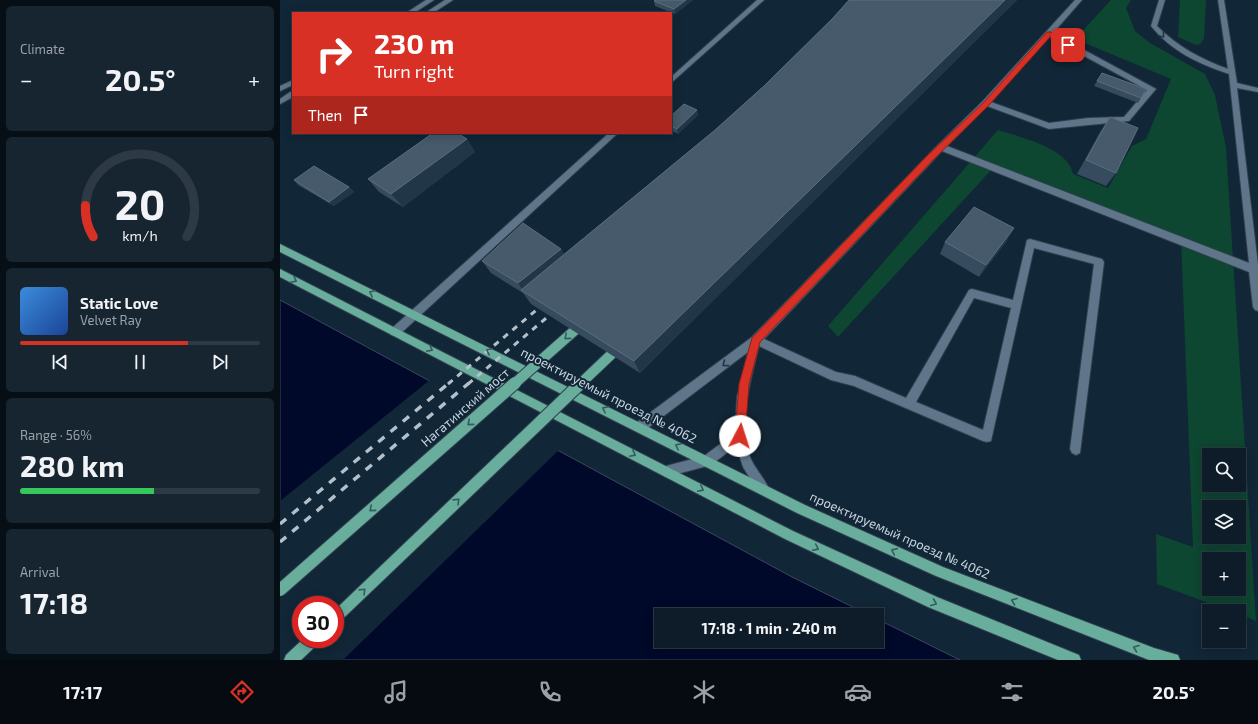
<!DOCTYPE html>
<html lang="en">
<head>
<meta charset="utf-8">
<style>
  :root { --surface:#0d1c28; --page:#162530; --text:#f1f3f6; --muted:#9aa1a8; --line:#2d3a45; --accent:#d93025 }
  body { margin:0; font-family:"Exo 2",sans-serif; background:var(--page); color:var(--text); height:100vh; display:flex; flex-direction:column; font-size:15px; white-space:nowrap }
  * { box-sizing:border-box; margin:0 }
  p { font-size:13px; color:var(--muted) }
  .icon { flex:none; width:22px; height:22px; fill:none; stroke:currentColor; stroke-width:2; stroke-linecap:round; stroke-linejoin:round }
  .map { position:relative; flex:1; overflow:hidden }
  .details { display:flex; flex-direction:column; gap:6px; padding:6px; background:#070f16; width:280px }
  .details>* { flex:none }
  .hud { position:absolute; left:12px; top:12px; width:380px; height:122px; border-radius:0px; box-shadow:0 2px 10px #0003,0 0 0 1px var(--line); background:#d93025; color:#fff; overflow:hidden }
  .controls { position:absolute; left:922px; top:448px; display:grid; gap:8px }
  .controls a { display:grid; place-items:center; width:44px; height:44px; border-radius:0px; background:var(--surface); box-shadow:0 2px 10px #0003,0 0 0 1px var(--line); font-size:20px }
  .speed { position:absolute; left:12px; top:596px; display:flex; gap:8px; font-size:20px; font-weight:700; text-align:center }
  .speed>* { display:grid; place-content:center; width:52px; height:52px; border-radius:50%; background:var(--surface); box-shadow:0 2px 10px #0003,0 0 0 1px var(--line); line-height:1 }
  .speed .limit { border:6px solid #d22; background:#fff; color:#111 }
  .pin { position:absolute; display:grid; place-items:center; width:34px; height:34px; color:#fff; margin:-17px; border-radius:8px; box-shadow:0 2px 6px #0006 }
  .me { position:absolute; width:44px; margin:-22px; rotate:5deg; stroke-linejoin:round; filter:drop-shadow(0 0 3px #0008) }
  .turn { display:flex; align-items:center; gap:14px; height:84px; padding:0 16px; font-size:18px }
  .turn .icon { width:52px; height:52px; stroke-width:2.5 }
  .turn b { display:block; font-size:28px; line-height:34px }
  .then { display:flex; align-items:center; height:38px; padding:0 16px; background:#0003; gap:8px; font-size:15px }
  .big { font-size:30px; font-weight:700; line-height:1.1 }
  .details .card { flex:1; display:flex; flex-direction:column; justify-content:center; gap:6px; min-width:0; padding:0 14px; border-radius:6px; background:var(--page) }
  .details .dial { align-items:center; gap:0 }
  .dial svg { height:104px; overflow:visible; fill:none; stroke:var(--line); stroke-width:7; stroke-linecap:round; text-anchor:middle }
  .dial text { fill:var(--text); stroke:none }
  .song { display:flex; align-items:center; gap:12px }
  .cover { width:48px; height:48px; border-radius:6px; background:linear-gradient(135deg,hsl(210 70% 55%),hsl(220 70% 35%)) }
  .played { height:4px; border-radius:2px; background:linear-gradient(90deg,var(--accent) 70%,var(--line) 70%) }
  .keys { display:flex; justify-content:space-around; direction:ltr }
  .heat { display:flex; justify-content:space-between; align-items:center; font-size:22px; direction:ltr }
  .charge { height:6px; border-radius:3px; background:linear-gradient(90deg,#34c759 56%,var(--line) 0) }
  .trip { position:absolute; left:374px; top:608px; width:230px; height:40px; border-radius:0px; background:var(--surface); box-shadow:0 2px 10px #0003,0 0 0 1px var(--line); font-weight:700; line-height:40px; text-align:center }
  .dock { display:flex; height:64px; justify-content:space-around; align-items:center; background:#050b10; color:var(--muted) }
  .dock .icon { width:28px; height:28px }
  .dock .on { color:var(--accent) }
  .dock b { font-size:18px; color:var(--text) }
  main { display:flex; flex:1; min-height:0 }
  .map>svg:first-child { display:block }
  .green { fill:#0d4631; fill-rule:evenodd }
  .water { fill:#000929; stroke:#3c4660; fill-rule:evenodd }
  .pier { fill:#112636; fill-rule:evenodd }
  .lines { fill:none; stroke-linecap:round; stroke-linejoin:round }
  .minor-casing { stroke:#303f4c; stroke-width:2 }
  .major-casing { stroke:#303f4c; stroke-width:2 }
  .minor { fill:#5f768a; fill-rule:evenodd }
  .major { fill:#69ad9d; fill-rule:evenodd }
  .rail-far1 { stroke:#b2c0cc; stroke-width:3; stroke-dasharray:6 6; stroke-linecap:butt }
  .rail { stroke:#b2c0cc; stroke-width:3.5; stroke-dasharray:8 8; stroke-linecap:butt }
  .major-bridge-far1-casing { stroke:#303f4c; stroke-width:12; stroke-linecap:butt }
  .major-bridge-casing { stroke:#303f4c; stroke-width:14; stroke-linecap:butt }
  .major-bridge-far1 { stroke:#69ad9d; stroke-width:10 }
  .major-bridge { stroke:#69ad9d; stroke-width:12 }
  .wall { fill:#364b5d }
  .shaded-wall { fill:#213647 }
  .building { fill:#465a6b; stroke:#5a6e7e }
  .oneway { stroke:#213647 }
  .oneway2 { stroke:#345c5f }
  .route { fill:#d93025; stroke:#8d1f18 }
  .labels { text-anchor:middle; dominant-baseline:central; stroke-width:4; stroke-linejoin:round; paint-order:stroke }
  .street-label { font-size:13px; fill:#c9d6e1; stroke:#112636 }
</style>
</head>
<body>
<main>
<section class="details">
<div class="card"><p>Climate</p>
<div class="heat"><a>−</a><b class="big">20.5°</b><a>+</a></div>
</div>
<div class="card dial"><svg viewBox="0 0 100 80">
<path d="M14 69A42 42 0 1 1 86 69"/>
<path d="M14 69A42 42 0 0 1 8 45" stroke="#d93025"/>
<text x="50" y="56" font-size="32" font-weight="700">20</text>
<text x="50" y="72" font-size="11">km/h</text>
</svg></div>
<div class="card">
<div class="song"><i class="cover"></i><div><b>Static Love</b><p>Velvet Ray</p></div></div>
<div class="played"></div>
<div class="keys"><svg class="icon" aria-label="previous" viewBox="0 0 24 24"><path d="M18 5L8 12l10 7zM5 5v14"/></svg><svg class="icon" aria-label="pause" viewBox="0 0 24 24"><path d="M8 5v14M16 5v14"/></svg><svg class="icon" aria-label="next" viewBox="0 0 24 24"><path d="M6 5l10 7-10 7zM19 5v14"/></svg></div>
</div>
<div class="card"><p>Range · 56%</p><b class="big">280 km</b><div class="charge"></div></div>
<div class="card"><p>Arrival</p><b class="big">17:18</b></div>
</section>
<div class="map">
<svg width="978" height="660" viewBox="0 0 978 660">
  <rect width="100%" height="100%" fill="#112636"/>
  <!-- green -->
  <path class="green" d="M831,0h20l-5,8 9,23 15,12 55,31 10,21 11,53 30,473 -17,-7v-3h-9l-73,-27 -1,-50 37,13 -12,-307 -188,-72 -155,169 -10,-11 170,-196c22,7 71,18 75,44l35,14 24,-42 14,-7 25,-60 -96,-40zM929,455h30v30h-30zM929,507h30v30h-30zM929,559h30v30h-30z
    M900,0h26l-2,39 -4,5 -4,1 -18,-8z"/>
  <!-- water -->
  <path class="water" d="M0,300l512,277 77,38h-208v26h216v-22l83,41h-680zM21,605h34v34h-34z"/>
  <!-- pier -->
  <path class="pier" d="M151,379l129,70 -217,211h-63v-159zM21,605h34v34h-34z"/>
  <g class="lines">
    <defs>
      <path id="minor" d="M146,0h8l-20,13h-8z
        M165,0h8l-20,13h-8z
        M477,0h7l-93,83v-6z
        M795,0h7l-29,33 103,56 -27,32 -80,8 -62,-23 -40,40 302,117 -20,-189c-30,-10 -58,-23 -78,-48l8,-26h6l-8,26c21,21 44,33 71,43l-10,-69h6l13,83 21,5v4l-21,-4 21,177v46l-3,-1 -2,-3 -4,-35 -307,-121 -178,188 72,33 19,4 51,22 63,-108 3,-1 41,11 14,-60 3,-1 72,20 2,3 -24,191 -4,2 -4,-2 -2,-4 24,-185 -60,-16 -43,193 -4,1 -4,-1 -129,-55 -23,-6 -72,-34c-8,33 -21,74 -10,108 4,13 15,23 20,35l-2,4 -4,2 -4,-2 -16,-26 -7,-21 -25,19 -45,12 -4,-2 -2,-4 2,-4 42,-11 31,-23 2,-36 11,-45 -104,79 -4,1 -4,-1 -2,-4 2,-4 116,-86 186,-192 45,-44zM769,37l98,53 -23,27 -36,1 -39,5 -58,-21zM694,298l37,10 -28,122 -67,-28z
        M13,80v5l-13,6v-5z
        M10,92h3v5l-13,7v-5z
        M329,133h9l-219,202 -4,1 -4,-1 -1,-3 1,-3z"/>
      <path id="major" d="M0,244l525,261 138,62 211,81 24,7 2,5h-31l-213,-84 -139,-63 -517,-261z
        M0,269l513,262 144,66 142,58 2,5h-23l-130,-53 -143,-68 -505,-262z
        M23,639h17l-2,5 -17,16h-17l2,-5z"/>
    </defs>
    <!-- minor casing -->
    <use href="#minor" class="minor-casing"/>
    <!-- major casing -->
    <use href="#major" class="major-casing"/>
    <!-- minor -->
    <use href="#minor" class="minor"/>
    <!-- major -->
    <use href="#major" class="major"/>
    <!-- rail-far1 -->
    <path class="rail-far1" d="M168,384l98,-82
      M188,384l89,-75"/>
    <!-- rail -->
    <path class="rail" d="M0,524l169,-141
      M0,542l189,-159"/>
    <defs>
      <path id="major-bridge-far1" d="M234,384l69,-61
        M300,384l40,-38"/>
      <path id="major-bridge" d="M0,590l235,-207
        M55,618l246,-235"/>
    </defs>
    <!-- major-bridge-far1 casing -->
    <use href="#major-bridge-far1" class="major-bridge-far1-casing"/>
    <!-- major-bridge casing -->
    <use href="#major-bridge" class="major-bridge-casing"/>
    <!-- major-bridge-far1 -->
    <use href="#major-bridge-far1" class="major-bridge-far1"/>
    <!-- major-bridge -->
    <use href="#major-bridge" class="major-bridge"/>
  </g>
  <!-- wall -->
  <path class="wall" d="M376,0h37l-18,14 -20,-8 -1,-5z
    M569,0h168l-377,373 -109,-69 -8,-11 -32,-20 -9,-12 79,-12 3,5 151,-124 49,-44 69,-68z
    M817,81l44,17 -3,5 -44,-17z
    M417,110l1,5 -20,19 -7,-4v-14z
    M830,117l6,56 -10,13 -29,-12 23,-42z
    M187,139l8,13 -72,55 -24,-15 -11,-13z
    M14,180l55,7 5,5 -20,14 -36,-21z
    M727,241l-28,36 -39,-23 5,-12z"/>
  <!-- shaded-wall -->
  <path class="shaded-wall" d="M406,0h7l-18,14 -1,-5z
    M725,0h12l-377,373 -6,-12z
    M417,110l1,5 -20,19 -1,-5z
    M187,139l8,13 -72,55 -12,-13z
    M69,187l5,5 -20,14 -5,-4z
    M734,228l-7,13 -28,36 7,-12z
    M281,249l7,12 -44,31 -6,-9z"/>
  <!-- building -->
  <path class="building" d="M376,0h30l-12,9 -20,-8z
    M569,0h156l-371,361 -113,-71 194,-160 49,-44 69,-68z
    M822,73l44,16 -5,9 -44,-17z
    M404,104l13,6 -20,19 -6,-3v-10z
    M830,117l28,11 -22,45 -30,-13z
    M153,133h24l10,6 -76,55 -23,-15z
    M34,166l35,21 -20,15 -35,-22z
    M694,207l40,21 -28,37 -41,-23z
    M243,223l38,26 -43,34 -36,-22z"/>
  <!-- one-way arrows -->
  <defs><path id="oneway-chevron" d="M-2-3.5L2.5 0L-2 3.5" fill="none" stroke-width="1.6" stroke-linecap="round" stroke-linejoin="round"/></defs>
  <g class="oneway">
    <use href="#oneway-chevron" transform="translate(882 35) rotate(50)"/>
    <use href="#oneway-chevron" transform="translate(445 364) rotate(143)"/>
  </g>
  <g class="oneway2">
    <use href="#oneway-chevron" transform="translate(14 280) rotate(27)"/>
    <use href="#oneway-chevron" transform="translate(92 293) rotate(-154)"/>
    <use href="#oneway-chevron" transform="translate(287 337) rotate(139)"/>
    <use href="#oneway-chevron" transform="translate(150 349) rotate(27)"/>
    <use href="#oneway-chevron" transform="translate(209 351) rotate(-153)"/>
    <use href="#oneway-chevron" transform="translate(325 409) rotate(-153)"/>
    <use href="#oneway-chevron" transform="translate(190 423) rotate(139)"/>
    <use href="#oneway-chevron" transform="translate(398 446) rotate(-153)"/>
    <use href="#oneway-chevron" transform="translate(353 454) rotate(27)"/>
    <use href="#oneway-chevron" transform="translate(421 489) rotate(27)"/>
    <use href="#oneway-chevron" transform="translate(177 501) rotate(-44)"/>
    <use href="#oneway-chevron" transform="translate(92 509) rotate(139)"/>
    <use href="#oneway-chevron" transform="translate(536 548) rotate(26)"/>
    <use href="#oneway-chevron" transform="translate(614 551) rotate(-156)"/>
    <use href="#oneway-chevron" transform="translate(83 591) rotate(-44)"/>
    <use href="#oneway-chevron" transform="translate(734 601) rotate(-159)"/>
    <use href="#oneway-chevron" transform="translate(654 603) rotate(23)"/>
    <use href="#oneway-chevron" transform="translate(856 648) rotate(-159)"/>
  </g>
  <!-- route -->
  <path class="route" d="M767,32h4l20,13 -5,1 -16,-9 -61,68 -56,55 -173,182 -11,42 -4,52 -1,4 -4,1 -4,-1 -1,-4 4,-52 13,-46 175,-182 57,-54z"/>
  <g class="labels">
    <!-- street labels -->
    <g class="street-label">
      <text transform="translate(329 395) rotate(27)">проектируемый проезд № 4062</text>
      <text transform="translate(185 407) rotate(-41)">Нагатинский мост</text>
      <text transform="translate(620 535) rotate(24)">проектируемый проезд № 4062</text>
    </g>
  </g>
</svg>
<div class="controls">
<a><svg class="icon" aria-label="search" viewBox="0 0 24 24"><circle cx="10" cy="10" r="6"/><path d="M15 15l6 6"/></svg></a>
<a><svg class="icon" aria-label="layers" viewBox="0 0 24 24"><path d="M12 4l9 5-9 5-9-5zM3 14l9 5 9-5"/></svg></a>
<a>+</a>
<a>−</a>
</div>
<div class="speed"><div class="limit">30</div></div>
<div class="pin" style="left:788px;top:45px;background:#d93025"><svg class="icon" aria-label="arrive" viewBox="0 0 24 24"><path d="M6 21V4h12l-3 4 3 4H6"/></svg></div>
<svg class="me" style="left:460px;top:436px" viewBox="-20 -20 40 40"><circle r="19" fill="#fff"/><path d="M0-13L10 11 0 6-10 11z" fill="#d93025"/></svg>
<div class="trip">17:18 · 1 min · 240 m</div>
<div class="hud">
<div class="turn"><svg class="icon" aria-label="right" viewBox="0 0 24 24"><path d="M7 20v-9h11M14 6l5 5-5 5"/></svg><div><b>230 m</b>Turn right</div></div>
<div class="then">Then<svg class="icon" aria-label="arrive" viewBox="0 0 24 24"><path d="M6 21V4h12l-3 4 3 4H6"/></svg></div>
</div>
</div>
</main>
<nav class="dock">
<b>17:17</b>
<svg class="icon on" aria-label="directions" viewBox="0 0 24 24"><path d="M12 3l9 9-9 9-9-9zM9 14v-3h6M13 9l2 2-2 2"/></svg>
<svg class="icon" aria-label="music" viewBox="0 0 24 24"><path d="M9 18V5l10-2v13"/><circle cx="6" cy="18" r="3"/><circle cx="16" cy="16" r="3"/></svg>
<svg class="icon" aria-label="phone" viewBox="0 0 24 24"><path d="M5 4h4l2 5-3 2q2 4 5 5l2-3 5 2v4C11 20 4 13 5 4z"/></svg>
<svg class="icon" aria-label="climate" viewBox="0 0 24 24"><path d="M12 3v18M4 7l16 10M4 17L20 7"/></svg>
<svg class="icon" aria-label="car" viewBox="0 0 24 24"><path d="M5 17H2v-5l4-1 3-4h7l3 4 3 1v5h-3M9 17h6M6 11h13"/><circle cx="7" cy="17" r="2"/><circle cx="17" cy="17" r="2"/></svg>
<svg class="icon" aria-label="filters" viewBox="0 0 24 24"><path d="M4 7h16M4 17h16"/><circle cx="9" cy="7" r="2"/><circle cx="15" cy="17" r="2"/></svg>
<b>20.5°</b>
</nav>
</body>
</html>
